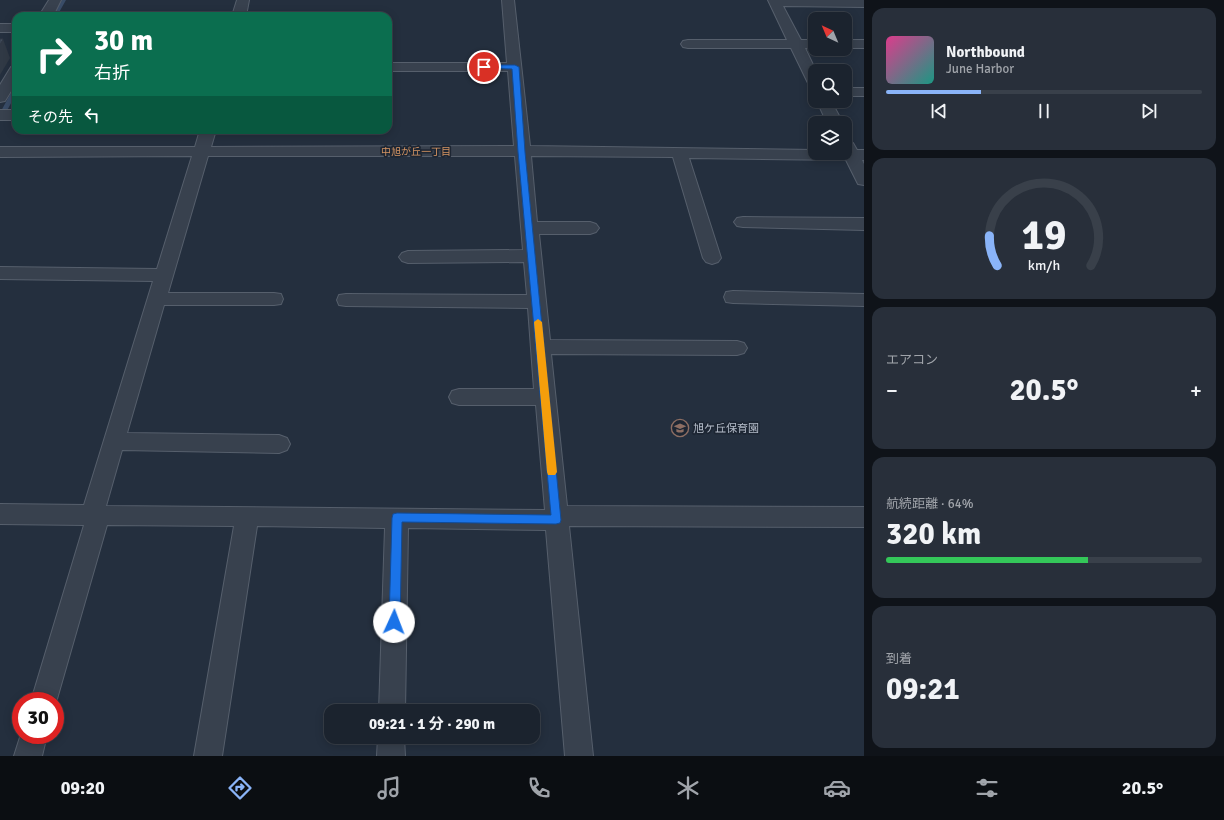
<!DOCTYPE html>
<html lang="ja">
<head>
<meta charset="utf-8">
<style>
  :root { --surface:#1b232e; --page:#282f3a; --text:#f1f3f6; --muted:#a0a4aa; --line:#39404a; --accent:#8ab4f8 }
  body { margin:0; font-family:Signika,"Noto Sans JP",sans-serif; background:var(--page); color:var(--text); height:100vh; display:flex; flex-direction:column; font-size:15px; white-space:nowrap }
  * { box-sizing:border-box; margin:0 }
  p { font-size:13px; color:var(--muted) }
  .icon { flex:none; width:22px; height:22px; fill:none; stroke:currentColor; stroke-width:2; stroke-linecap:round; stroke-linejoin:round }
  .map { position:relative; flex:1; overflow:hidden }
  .drawer { display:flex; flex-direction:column; gap:8px; padding:8px; background:#0f1319; width:360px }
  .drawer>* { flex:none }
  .hud { position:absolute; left:12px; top:12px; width:380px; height:122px; border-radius:12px; box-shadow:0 2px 10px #0003,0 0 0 1px var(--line); background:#0b6e4f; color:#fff; overflow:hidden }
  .needle { width:26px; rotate:316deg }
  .fabs { position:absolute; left:808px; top:12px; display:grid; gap:8px }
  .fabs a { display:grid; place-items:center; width:44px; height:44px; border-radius:8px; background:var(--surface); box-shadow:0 2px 10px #0003,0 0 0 1px var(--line); font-size:20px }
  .speed { position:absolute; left:12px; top:692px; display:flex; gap:8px; font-size:20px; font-weight:700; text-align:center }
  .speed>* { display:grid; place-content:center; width:52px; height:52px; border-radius:50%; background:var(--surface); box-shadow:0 2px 10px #0003,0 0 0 1px var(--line); line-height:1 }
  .speed .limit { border:6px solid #d22; background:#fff; color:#111 }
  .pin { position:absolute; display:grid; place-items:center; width:34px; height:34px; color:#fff; margin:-17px; border:2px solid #fff; border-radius:50%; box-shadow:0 1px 4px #0007 }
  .me { position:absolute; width:44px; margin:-22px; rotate:2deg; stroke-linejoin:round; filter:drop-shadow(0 0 3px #0008) }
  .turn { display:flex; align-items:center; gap:14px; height:84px; padding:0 16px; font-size:18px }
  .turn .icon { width:52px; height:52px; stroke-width:2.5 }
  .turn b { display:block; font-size:28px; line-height:34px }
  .then { display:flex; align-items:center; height:38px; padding:0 16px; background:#0003; gap:8px; font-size:15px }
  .big { font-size:30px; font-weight:700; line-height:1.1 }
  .drawer .tile { flex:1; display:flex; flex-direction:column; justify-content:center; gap:6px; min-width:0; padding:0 14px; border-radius:12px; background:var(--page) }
  .drawer .dial { align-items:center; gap:0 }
  .dial svg { height:104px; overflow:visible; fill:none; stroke:var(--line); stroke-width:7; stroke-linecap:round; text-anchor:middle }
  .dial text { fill:var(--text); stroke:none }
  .song { display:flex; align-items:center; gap:12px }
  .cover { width:48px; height:48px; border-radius:6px; background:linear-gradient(135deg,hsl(330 70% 55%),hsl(170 70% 35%)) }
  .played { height:4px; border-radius:2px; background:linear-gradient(90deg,var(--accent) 30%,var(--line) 30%) }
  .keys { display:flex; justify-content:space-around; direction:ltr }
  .heat { display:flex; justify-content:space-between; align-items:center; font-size:22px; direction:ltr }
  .charge { height:6px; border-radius:3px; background:linear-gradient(90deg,#34c759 64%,var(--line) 0) }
  .trip { position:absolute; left:324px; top:704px; width:216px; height:40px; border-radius:12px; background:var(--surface); box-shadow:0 2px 10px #0003,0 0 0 1px var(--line); font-weight:700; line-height:40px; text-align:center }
  .dock { display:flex; height:64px; justify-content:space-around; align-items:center; background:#0b0e12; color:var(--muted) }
  .dock .icon { width:28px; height:28px }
  .dock .selected { color:var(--accent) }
  .dock b { font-size:18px; color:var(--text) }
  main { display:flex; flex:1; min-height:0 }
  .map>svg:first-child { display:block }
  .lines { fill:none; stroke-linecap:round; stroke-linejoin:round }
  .stream { fill:#394c67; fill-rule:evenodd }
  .street-casing { stroke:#565f6c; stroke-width:2 }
  .street { fill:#38414e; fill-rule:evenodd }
  .shaded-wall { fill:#303945 }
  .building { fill:#455162; stroke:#303945 }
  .route { fill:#1a73e8; stroke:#114b97 }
  .slow { fill:#f59e0b }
  .labels { text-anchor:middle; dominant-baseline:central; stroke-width:3.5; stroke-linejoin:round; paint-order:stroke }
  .far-neighbourhood-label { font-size:10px; fill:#d59563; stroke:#1d2633 }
  .poi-label { font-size:11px; fill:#b4bcc9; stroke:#1d2633; text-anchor:start }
</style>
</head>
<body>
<main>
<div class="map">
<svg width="864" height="756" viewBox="0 0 864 756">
  <rect width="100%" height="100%" fill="#242f3e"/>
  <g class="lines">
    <!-- stream -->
    <path class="stream" d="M62,0h4l-9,16h-4z
      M16,87v7l-13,24 -3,2v-7l13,-24z"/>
    <defs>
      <path id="street" d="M49,0h12l-8,16h-14z
        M237,0h12l-3,16h-14z
        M502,0h12l16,146 285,4v3h30v-11l8,1 4,7h7v10h-2l2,4v21l-6,-1 -12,-24 -157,-2 32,100 -3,4 -6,2 -6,-2 -3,-4 -30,-101 -142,-1 6,66h53l6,2 3,4 -3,4 -6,2h-51l11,106 187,1 7,2 3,5 -3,5 -7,2 -186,-1 16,152 297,1v20l-295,-1 24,230h-28l-19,-226 -138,-2 -3,183h-26l6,-183 -128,-2 -35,230h-28l40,-230 -127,-1 -52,181v-5h-24l53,-176 -84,-1v-20l84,1 69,-224 -153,-2v-12l157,2 35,-113 -192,1v-10h195l5,-17h16l-5,17 303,-1 -6,-75h-120v-8h119zM208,156h307l8,94 -115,1 -6,2 -3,4 3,4 6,2 116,-1 3,33 -181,-1 -7,1 -2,5 2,5 7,1 182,2 6,81h-75l-7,2 -3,6 3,6 7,2h77l9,105 -439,-4 16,-56 157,3 8,-3 3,-6 -3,-6 -8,-3 -152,-2 37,-128h110l7,-1 2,-5 -2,-5 -7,-1h-106z
        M768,0h96v7l-81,-1 18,34h14v8h-10l11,23 -1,16 -5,-1 -2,-3 -17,-35h-103l-5,-1 -2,-3 2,-3 5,-1h99z
        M0,24h16v8h-16z
        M845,40h19v8h-19z
        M16,66v17l-11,18 -5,1v-17l11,-18z
        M845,88h19v8h-19z
        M817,101h14l12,22h-16z
        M0,110h16v10h-16z
        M743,217l121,1v12l-121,-3 -6,-1 -3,-4 3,-4z
        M733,291l131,3v12l-131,-3 -7,-1 -2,-5 2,-5z
        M21,734l26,1 -5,21h-28z
        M378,737h26l1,19h-28z"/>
    </defs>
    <!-- street casing -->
    <use href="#street" class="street-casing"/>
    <!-- street -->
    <use href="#street" class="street"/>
  </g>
  <!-- shaded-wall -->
  <path class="shaded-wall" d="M3,39l7,19 -10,17v-30z"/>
  <!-- building -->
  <path class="building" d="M0,39h3l-3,6z"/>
  <!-- route -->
  <path class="route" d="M484,65h31l4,2 6,85 36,368 -1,3 -4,1 -154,-2 -2,100 -2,3 -4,2 -4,-2 -1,-3 3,-104 1,-4 4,-1 154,2 -33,-363 -6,-83 -31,-1v-2z"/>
  <!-- slow -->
  <path class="slow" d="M538,319l4,3 15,150 -2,3h-7l-1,-3 -13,-150z"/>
  <!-- icons -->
  <defs>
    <symbol id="school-ring" viewBox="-11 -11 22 22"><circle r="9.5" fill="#1d2633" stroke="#8d6e63" stroke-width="1.5"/><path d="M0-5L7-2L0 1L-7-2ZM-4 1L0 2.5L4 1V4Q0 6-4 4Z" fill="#8d6e63"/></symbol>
  </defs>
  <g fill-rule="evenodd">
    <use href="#school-ring" x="670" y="418" width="20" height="20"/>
  </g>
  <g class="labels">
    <!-- far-neighbourhood labels -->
    <g class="far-neighbourhood-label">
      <text x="416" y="152">中旭が丘一丁目</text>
    </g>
    <!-- poi labels -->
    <g class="poi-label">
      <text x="693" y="428">旭ケ丘保育園</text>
    </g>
  </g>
</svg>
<div class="fabs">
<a><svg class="needle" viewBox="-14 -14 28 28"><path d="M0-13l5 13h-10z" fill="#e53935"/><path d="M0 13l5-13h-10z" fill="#a0a4aa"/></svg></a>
<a><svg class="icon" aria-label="search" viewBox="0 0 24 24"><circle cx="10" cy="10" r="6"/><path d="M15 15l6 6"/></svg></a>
<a><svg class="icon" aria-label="layers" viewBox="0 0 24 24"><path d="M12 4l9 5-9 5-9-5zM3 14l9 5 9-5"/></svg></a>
</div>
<div class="speed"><div class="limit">30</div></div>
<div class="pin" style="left:484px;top:67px;background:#d93025"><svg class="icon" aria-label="arrive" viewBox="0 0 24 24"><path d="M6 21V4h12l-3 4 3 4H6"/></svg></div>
<svg class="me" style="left:394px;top:622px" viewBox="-20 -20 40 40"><circle r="19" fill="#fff"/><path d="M0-13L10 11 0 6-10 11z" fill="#1a73e8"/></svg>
<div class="trip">09:21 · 1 分 · 290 m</div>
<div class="hud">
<div class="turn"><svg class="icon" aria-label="right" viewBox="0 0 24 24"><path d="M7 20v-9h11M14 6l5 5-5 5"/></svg><div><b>30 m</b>右折</div></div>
<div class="then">その先<svg class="icon" aria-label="left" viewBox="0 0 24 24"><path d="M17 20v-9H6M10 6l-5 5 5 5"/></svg></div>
</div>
</div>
<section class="drawer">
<div class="tile">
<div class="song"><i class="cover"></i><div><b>Northbound</b><p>June Harbor</p></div></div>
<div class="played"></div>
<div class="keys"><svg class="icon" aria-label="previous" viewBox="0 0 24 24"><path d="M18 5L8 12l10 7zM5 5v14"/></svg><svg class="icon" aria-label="pause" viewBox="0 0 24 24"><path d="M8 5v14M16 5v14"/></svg><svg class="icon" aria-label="next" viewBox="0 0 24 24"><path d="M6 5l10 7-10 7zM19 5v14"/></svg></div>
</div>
<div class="tile dial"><svg viewBox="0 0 100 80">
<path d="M14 69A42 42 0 1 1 86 69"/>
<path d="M14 69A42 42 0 0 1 8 46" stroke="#8ab4f8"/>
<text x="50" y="56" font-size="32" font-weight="700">19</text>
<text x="50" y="72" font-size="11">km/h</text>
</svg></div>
<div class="tile"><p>エアコン</p>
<div class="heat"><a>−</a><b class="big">20.5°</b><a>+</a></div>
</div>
<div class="tile"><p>航続距離 · 64%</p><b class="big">320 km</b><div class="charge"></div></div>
<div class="tile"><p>到着</p><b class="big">09:21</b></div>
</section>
</main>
<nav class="dock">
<b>09:20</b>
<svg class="icon selected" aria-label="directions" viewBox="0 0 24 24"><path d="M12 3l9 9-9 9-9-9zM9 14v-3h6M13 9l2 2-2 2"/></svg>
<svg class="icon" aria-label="music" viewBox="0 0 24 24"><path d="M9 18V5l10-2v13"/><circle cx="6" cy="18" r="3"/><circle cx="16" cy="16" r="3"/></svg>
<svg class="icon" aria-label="phone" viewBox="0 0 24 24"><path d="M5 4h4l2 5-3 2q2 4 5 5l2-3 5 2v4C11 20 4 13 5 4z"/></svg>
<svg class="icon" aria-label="climate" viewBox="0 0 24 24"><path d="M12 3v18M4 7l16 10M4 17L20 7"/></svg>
<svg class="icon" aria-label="car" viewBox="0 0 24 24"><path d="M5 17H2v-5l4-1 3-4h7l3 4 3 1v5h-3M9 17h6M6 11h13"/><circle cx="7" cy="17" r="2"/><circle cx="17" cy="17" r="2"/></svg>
<svg class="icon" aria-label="filters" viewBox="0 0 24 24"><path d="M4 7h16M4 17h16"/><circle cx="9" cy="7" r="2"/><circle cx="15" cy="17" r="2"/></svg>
<b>20.5°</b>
</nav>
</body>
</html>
